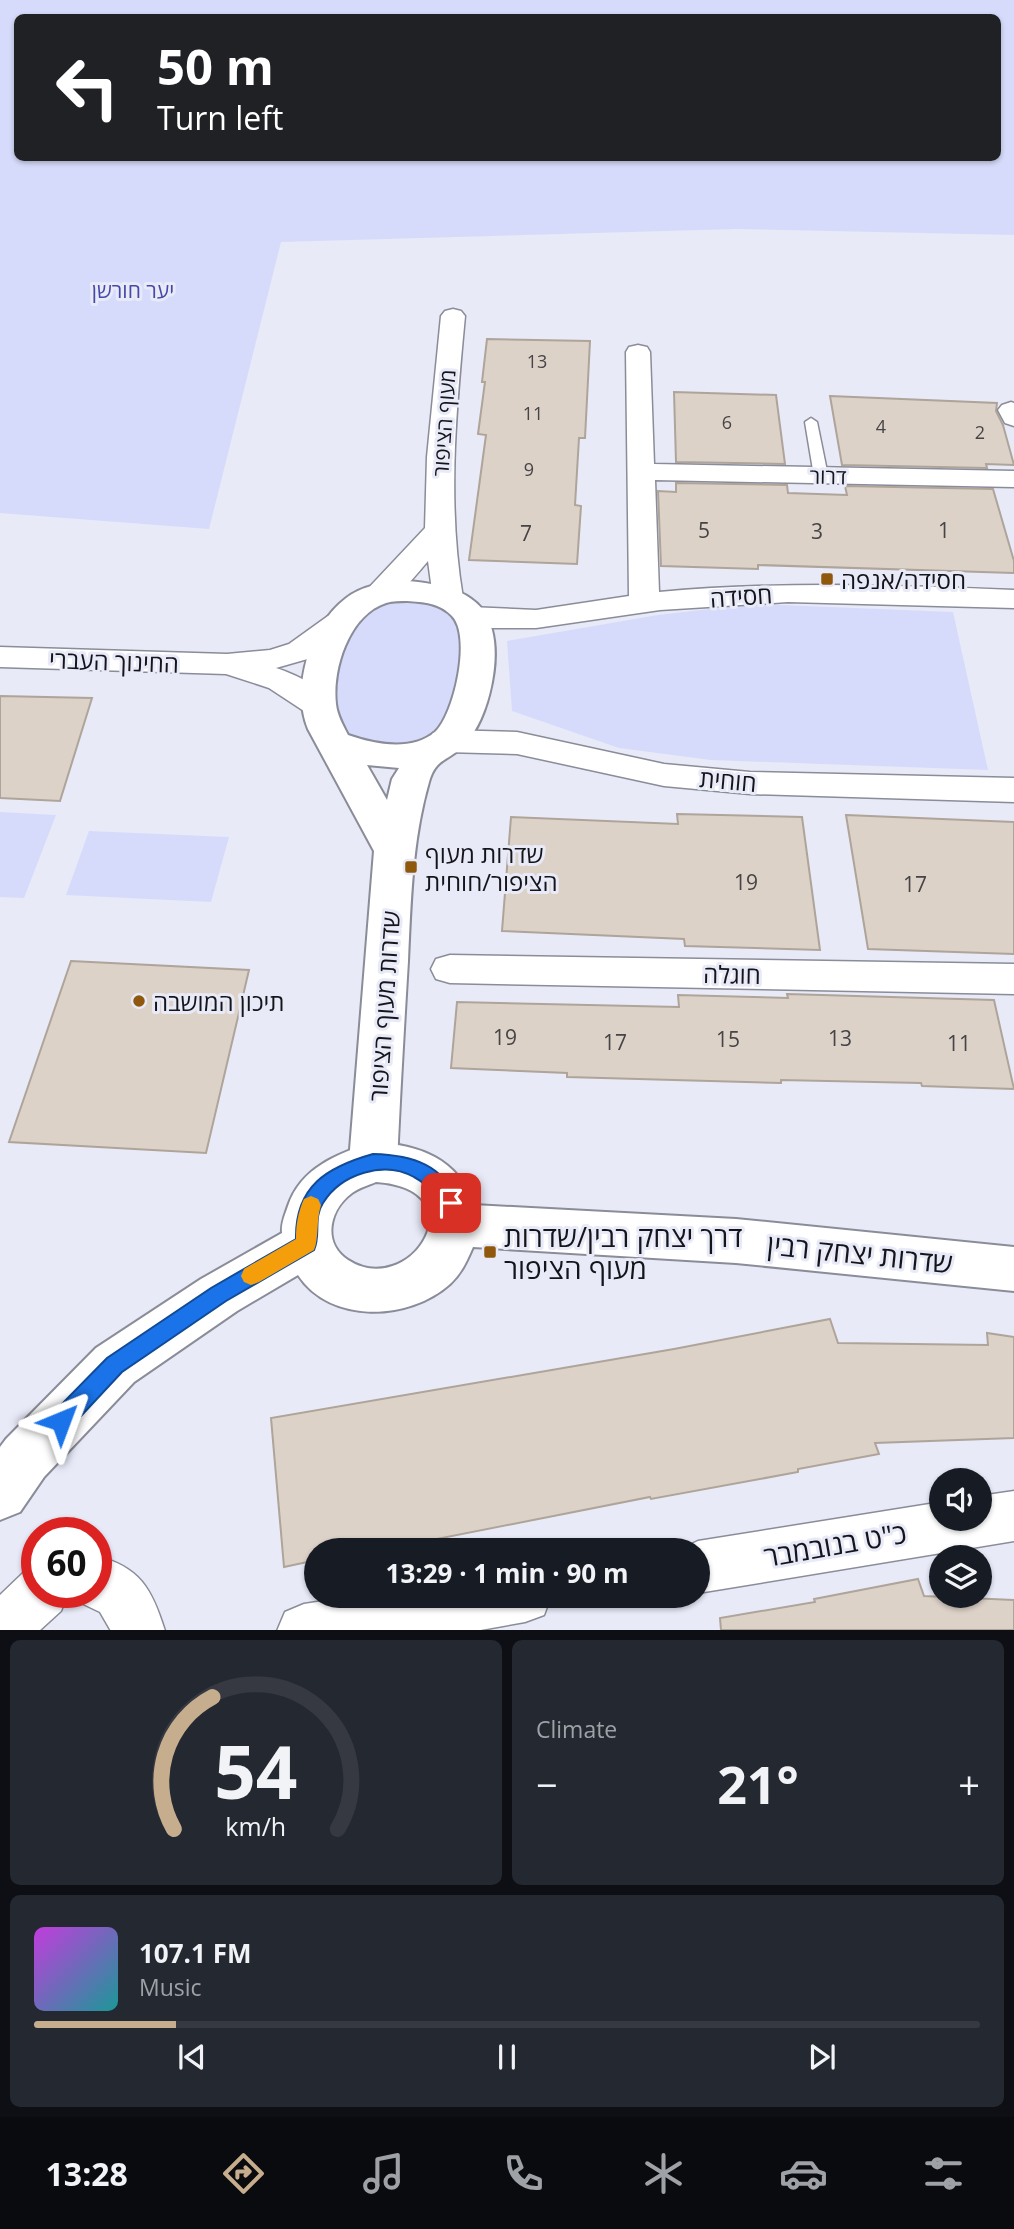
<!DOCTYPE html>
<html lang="en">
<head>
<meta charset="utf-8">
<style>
  :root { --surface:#171b24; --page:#242831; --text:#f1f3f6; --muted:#9ea1a6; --line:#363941; --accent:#c5ad8d }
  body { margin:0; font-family:"Open Sans",Heebo,sans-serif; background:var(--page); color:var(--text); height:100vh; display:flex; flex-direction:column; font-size:26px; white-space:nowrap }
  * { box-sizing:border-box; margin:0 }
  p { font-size:23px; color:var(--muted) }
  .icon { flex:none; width:38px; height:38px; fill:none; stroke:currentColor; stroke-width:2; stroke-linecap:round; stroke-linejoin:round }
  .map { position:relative; height:1630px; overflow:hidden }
  .panel { display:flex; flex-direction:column; gap:10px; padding:10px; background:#0d0f14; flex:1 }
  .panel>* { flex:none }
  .top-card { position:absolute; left:14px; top:14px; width:987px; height:147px; border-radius:10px; box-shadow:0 2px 5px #0004; background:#202124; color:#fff; overflow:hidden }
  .buttons { position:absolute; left:929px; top:1468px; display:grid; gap:14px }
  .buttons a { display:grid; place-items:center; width:63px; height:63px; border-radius:50%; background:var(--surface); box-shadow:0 2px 5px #0004; font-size:35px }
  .speed { position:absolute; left:21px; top:1517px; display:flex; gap:14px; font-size:35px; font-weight:700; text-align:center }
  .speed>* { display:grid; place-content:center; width:91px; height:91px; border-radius:50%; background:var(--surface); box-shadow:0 2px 5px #0004; line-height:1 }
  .speed .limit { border:10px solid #d22; background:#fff; color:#111 }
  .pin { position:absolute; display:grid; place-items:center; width:60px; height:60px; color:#fff; margin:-30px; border-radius:14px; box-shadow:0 4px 10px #0006 }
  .me { position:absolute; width:77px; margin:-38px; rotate:44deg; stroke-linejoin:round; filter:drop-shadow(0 0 5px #0008) }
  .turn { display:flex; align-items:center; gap:24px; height:147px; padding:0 28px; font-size:32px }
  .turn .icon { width:91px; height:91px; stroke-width:2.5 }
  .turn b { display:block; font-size:49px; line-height:60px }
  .big { font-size:52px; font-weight:700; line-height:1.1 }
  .panel .widget { flex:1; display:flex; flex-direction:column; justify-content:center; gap:10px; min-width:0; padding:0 24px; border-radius:10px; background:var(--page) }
  .panel .dial { align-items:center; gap:0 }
  .dial svg { height:182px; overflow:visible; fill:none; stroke:var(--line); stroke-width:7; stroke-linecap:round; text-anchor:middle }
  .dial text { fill:var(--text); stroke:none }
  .song { display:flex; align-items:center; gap:21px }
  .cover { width:84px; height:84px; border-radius:10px; background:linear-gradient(135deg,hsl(290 70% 55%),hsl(180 70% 35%)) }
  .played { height:7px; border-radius:4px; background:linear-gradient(90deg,var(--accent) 15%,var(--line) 15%) }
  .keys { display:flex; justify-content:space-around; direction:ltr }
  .heat { display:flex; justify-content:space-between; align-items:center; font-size:38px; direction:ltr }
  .panel .tiles { flex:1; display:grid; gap:10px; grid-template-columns:1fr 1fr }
  .widget:last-child { grid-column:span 2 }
  .trip { position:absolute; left:304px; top:1538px; width:406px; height:70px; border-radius:35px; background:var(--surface); box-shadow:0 2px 5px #0004; font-weight:700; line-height:70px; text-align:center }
  .dock { display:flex; height:112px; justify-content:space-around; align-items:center; background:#090b0e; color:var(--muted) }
  .dock .icon { width:49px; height:49px }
  .dock .active { color:var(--accent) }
  .dock b { font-size:32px; color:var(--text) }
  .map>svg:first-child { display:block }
  .green { fill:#d6dbfb; fill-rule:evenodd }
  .building { fill:#ddd2c8; stroke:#aea49a; stroke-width:2 }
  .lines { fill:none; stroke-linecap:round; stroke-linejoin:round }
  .service-casing { stroke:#8a8c98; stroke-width:3 }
  .minor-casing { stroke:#8a8c98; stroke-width:3 }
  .tertiary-casing { stroke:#8a8c98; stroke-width:4 }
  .primary-casing { stroke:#8a8c98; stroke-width:4 }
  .service { fill:#fff; fill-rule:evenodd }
  .minor { fill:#fff; fill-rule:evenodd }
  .tertiary { fill:#fff; fill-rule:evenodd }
  .primary { fill:#fff; fill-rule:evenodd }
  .route { fill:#1a73e8; stroke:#114b97; stroke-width:2 }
  .slow { fill:#f59e0b }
  .poi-dot { fill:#8f580d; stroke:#e8eaf8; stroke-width:2.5 }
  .labels { text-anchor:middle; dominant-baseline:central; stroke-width:6; stroke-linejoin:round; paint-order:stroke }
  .far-number-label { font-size:18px; fill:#464446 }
  .far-park-label { font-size:21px; fill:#4749aa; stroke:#e8eaf8 }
  .far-street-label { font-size:21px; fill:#14151a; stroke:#e8eaf8 }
  .number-label { font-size:21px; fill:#464446 }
  .poi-label { font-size:24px; fill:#14151a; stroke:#e8eaf8; text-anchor:start }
  .street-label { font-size:24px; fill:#14151a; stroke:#e8eaf8 }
  .near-poi-label { font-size:28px; fill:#14151a; stroke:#e8eaf8; text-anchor:start }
  .near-street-label { font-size:28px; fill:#14151a; stroke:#e8eaf8 }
</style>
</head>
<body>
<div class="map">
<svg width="1014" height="1631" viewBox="0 0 1014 1631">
  <rect width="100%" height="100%" fill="#e8eaf8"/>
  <!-- green -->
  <path class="green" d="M0,0h1014v235l-278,-6 -455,13 -72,287 -209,-16zM18,18h980v140h-980z
    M411,600l30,7 20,16 4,55 -26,53 -34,13 -22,1 -22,-4 -17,-8 -15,-32 17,-73 33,-24z
    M753,604l200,8 35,158 -277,-10 -92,-12 -107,-37 -5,-70 151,-26z
    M0,812l56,3 -32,83 -24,-1z
    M89,831l140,6 -18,65 -145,-7z"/>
  <!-- building -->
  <path class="building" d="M487,339l103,2 -5,97h-6l-4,67 6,1 -4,58 -108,-4 17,-125 -8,-1 7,-52h-3z
    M674,392l102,3 9,69 -109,-2z
    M830,396l167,7 -1,8 7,14 11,40 -28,-1 1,4 -145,-3z
    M676,483l111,2 1,8 59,2 -2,-9 148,3 21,72v12l-256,-8v4l-97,-3 -3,-75 18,1z
    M0,696l92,2 -32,103 -60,-3z
    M677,814l125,3 18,133 -135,-4 -1,-7 -182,-8 9,-114 167,7z
    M846,815l168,7v132l-146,-5z
    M71,961l178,9 -43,183 -197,-11z
    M787,994l207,6 20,89 -92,-3 -1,-3 -140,-3v3l-214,-6v-4l-116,-5 6,-66 222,5 -1,-12 110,3z
    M830,1319l8,24 150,2 -1,-12 27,4v101l-139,5 4,11 -81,15v3l-147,27 -1,-2 -269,53h-64v10l-33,7 -13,-149 403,-69z
    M918,1579l6,17 90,4v30h-293l-1,-12 95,-16 -1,-3z"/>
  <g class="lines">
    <defs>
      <path id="service" d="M811,418l6,4 11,54 -7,4 -7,-4 -9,-54z"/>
      <path id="minor" d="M453,309l8,2 4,5c-9,95 -18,187 -2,282l-4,6 -11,3 -11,-3 -4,-6 -5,-37c-16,18 -36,48 -63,41l-4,-6 64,-68 2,-71 14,-141 4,-5z
        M638,345l9,2 3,5 4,112 360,7v16l-359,-7 4,112c118,-11 236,-7 355,-2v18l-226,-6 -128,8 -124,18h-44l-33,-6 -4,-6 4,-6 11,-3 66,3 93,-14 -3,-244 3,-5z
        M1011,402l3,1v23l-9,-3 -7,-13 4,-5z
        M339,613l11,3 4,6 -4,6 -39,30 -35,10c21,7 46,19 58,38l-5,7 -11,3 -11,-3 -38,-25 -43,-14 -226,-7v-20l227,7 43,-4 19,-6 39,-28z
        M445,730l72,2 147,32 86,8 264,6v24l-264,-8 -86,-8 -147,-32 -72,-2 -12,-3 -5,-8 5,-8z
        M450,955l564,9v30l-564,-11 -14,-4 -5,-10 5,-10z
        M1014,1491v50l-316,52v-43h-19l19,-9 244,-39v17h38v-23z
        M96,1556c44,11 56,33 69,75h-54l-11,-19 -23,-11 -3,-9h22z
        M37,1568v24h31l-7,19 -22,20h-39v-36l23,-22z
        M356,1596h195l-7,19 -19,7 -50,9h-198l8,-19 19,-8z"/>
      <path id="tertiary" d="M407,581c35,3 76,10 85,49 9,34 -5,96 -32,119 -14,12 -25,11 -31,33 -17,59 -18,118 -21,179 -4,67 -8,134 -11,201l-7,14 -17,6 -17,-6 -7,-14 25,-311 -66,-122c-17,-41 2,-103 37,-130 17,-14 41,-17 62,-18zM407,601c16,1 33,2 45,15 20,20 2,99 -17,116 -24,20 -61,12 -87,3 -5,-10 -11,-20 -12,-31 -4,-35 13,-89 50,-101 7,-2 14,-2 21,-2zM367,765l32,3 -7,11 -5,21z"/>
      <path id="primary" d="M373,1142c46,3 85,16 101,63l262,14 278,28v44l-278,-28 -263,-16c-6,14 -12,27 -23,37 -41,37 -120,40 -152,-9l-61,36 -103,71 -90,95 -24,35 -20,8v-73l6,-8 90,-91 105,-69 81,-46c-1,-10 3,-18 6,-27 13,-39 50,-52 85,-64zM376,1182c105,7 34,118 -28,78 -26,-17 -19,-50 4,-67 7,-5 17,-8 24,-11z"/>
    </defs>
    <!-- service casing -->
    <use href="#service" class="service-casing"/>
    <!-- minor casing -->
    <use href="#minor" class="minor-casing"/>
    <!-- tertiary casing -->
    <use href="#tertiary" class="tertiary-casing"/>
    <!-- primary casing -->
    <use href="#primary" class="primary-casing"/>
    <!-- service -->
    <use href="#service" class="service"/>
    <!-- minor -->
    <use href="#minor" class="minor"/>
    <!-- tertiary -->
    <use href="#tertiary" class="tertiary"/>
    <!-- primary -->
    <use href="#primary" class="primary"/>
  </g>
  <!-- route -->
  <path class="route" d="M373,1154c41,1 69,11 88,49l-3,6c-5,2 -10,4 -15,-1 -11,-11 -13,-23 -29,-31 -30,-17 -73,-3 -91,26 -10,15 -2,32 -9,47l-88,51 -104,71 -53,57 -8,3 -8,-3 -3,-8 3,-8 54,-55 104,-70 85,-49c-1,-53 31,-72 77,-85z"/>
  <!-- slow -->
  <path class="slow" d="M311,1196l7,3 3,6c-5,15 -2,33 -7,45l-55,32 -8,3 -7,-3 -3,-6 3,-7 52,-30c0,-15 2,-26 8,-40z"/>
  <!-- markers -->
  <g class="poi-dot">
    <rect x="820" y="572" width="14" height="14" rx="3.5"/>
    <rect x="404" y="860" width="14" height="14" rx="3.5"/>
    <circle cx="139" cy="1001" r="7"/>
    <rect x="483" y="1245" width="14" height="14" rx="3.5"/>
  </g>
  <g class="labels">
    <!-- far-number labels -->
    <g class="far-number-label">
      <text x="537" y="361">13</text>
      <text x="533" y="413">11</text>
      <text x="727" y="422">6</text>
      <text x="881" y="426">4</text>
      <text x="980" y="432">2</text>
      <text x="529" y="469">9</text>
    </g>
    <!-- far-park labels -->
    <g class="far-park-label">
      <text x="133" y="290">יער חורשן</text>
    </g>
    <!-- far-street labels -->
    <g class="far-street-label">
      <text transform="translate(444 423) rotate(-86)">מעוף הציפור</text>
      <text transform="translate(828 476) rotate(1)">דרור</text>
    </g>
    <!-- number labels -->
    <g class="number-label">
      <text x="704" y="530">5</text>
      <text x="944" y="530">1</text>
      <text x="817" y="531">3</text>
      <text x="526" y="533">7</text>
      <text x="746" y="882">19</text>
      <text x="915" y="884">17</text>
      <text x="505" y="1037">19</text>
      <text x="840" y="1038">13</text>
      <text x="728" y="1039">15</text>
      <text x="615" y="1042">17</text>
      <text x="959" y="1043">11</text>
    </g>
    <!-- poi labels -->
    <g class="poi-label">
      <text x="841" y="579">חסידה/אנפה</text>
      <text x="425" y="853">שדרות מעוף<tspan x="425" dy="28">הציפור/חוחית</tspan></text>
      <text x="153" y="1001">תיכון המושבה</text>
    </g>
    <!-- street labels -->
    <g class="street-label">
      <text transform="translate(741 596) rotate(-4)">חסידה</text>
      <text transform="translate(114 661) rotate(2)">החינוך העברי</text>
      <text transform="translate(728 780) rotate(5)">חוחית</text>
      <text transform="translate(732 974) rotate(1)">חוגלה</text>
      <text transform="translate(384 1006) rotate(-86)">שדרות מעוף הציפור</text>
    </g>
    <!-- near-poi labels -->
    <g class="near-poi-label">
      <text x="504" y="1236">דרך יצחק רבין/שדרות<tspan x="504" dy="32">מעוף הציפור</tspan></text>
    </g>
    <!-- near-street labels -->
    <g class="near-street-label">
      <text transform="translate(860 1253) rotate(6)">שדרות יצחק רבין</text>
      <text transform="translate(835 1544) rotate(-10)">כ"ט בנובמבר</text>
    </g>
  </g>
</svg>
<div class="buttons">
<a><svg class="icon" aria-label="sound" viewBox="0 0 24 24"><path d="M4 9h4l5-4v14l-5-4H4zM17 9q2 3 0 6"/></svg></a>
<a><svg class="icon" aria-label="layers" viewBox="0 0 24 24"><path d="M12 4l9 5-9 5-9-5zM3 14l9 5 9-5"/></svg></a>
</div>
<div class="speed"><div class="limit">60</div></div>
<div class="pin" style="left:451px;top:1203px;background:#d93025"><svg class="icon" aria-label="arrive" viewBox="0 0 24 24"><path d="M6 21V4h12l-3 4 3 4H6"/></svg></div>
<svg class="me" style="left:61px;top:1421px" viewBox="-20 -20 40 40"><path d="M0-17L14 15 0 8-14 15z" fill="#1a73e8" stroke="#fff" stroke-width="4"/></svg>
<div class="trip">13:29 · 1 min · 90 m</div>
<div class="top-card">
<div class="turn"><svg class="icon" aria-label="left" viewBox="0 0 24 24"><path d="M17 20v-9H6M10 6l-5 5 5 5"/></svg><div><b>50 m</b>Turn left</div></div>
</div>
</div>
<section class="panel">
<div class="tiles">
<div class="widget dial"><svg viewBox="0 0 100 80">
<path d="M14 69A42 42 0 1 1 86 69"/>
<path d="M14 69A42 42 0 0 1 31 11" stroke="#c5ad8d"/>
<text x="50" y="56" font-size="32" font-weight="700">54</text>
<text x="50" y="72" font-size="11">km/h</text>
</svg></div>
<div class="widget"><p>Climate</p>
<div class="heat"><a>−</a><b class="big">21°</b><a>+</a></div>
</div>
<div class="widget">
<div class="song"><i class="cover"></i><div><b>107.1 FM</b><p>Music</p></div></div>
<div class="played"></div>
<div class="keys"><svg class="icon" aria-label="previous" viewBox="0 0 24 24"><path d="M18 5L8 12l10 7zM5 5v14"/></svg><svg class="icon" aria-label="pause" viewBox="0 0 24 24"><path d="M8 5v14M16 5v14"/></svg><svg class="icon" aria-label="next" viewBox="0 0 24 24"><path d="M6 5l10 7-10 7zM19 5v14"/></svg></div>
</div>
</div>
</section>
<nav class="dock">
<b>13:28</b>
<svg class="icon active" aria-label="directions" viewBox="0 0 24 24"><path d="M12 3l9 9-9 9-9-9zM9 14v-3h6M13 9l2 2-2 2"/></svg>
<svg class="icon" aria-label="music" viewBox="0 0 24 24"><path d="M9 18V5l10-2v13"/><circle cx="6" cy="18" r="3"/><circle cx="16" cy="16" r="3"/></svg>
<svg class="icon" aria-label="phone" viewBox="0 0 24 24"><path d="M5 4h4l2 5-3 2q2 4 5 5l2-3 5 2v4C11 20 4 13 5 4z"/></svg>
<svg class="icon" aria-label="climate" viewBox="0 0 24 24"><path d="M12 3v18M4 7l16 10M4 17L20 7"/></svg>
<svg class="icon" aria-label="car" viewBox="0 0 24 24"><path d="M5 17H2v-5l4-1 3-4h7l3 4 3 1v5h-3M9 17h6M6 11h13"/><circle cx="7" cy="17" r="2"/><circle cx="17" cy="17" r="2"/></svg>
<svg class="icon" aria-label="filters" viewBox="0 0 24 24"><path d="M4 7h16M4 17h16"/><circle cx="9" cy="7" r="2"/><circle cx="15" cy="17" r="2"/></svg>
</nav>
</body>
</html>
